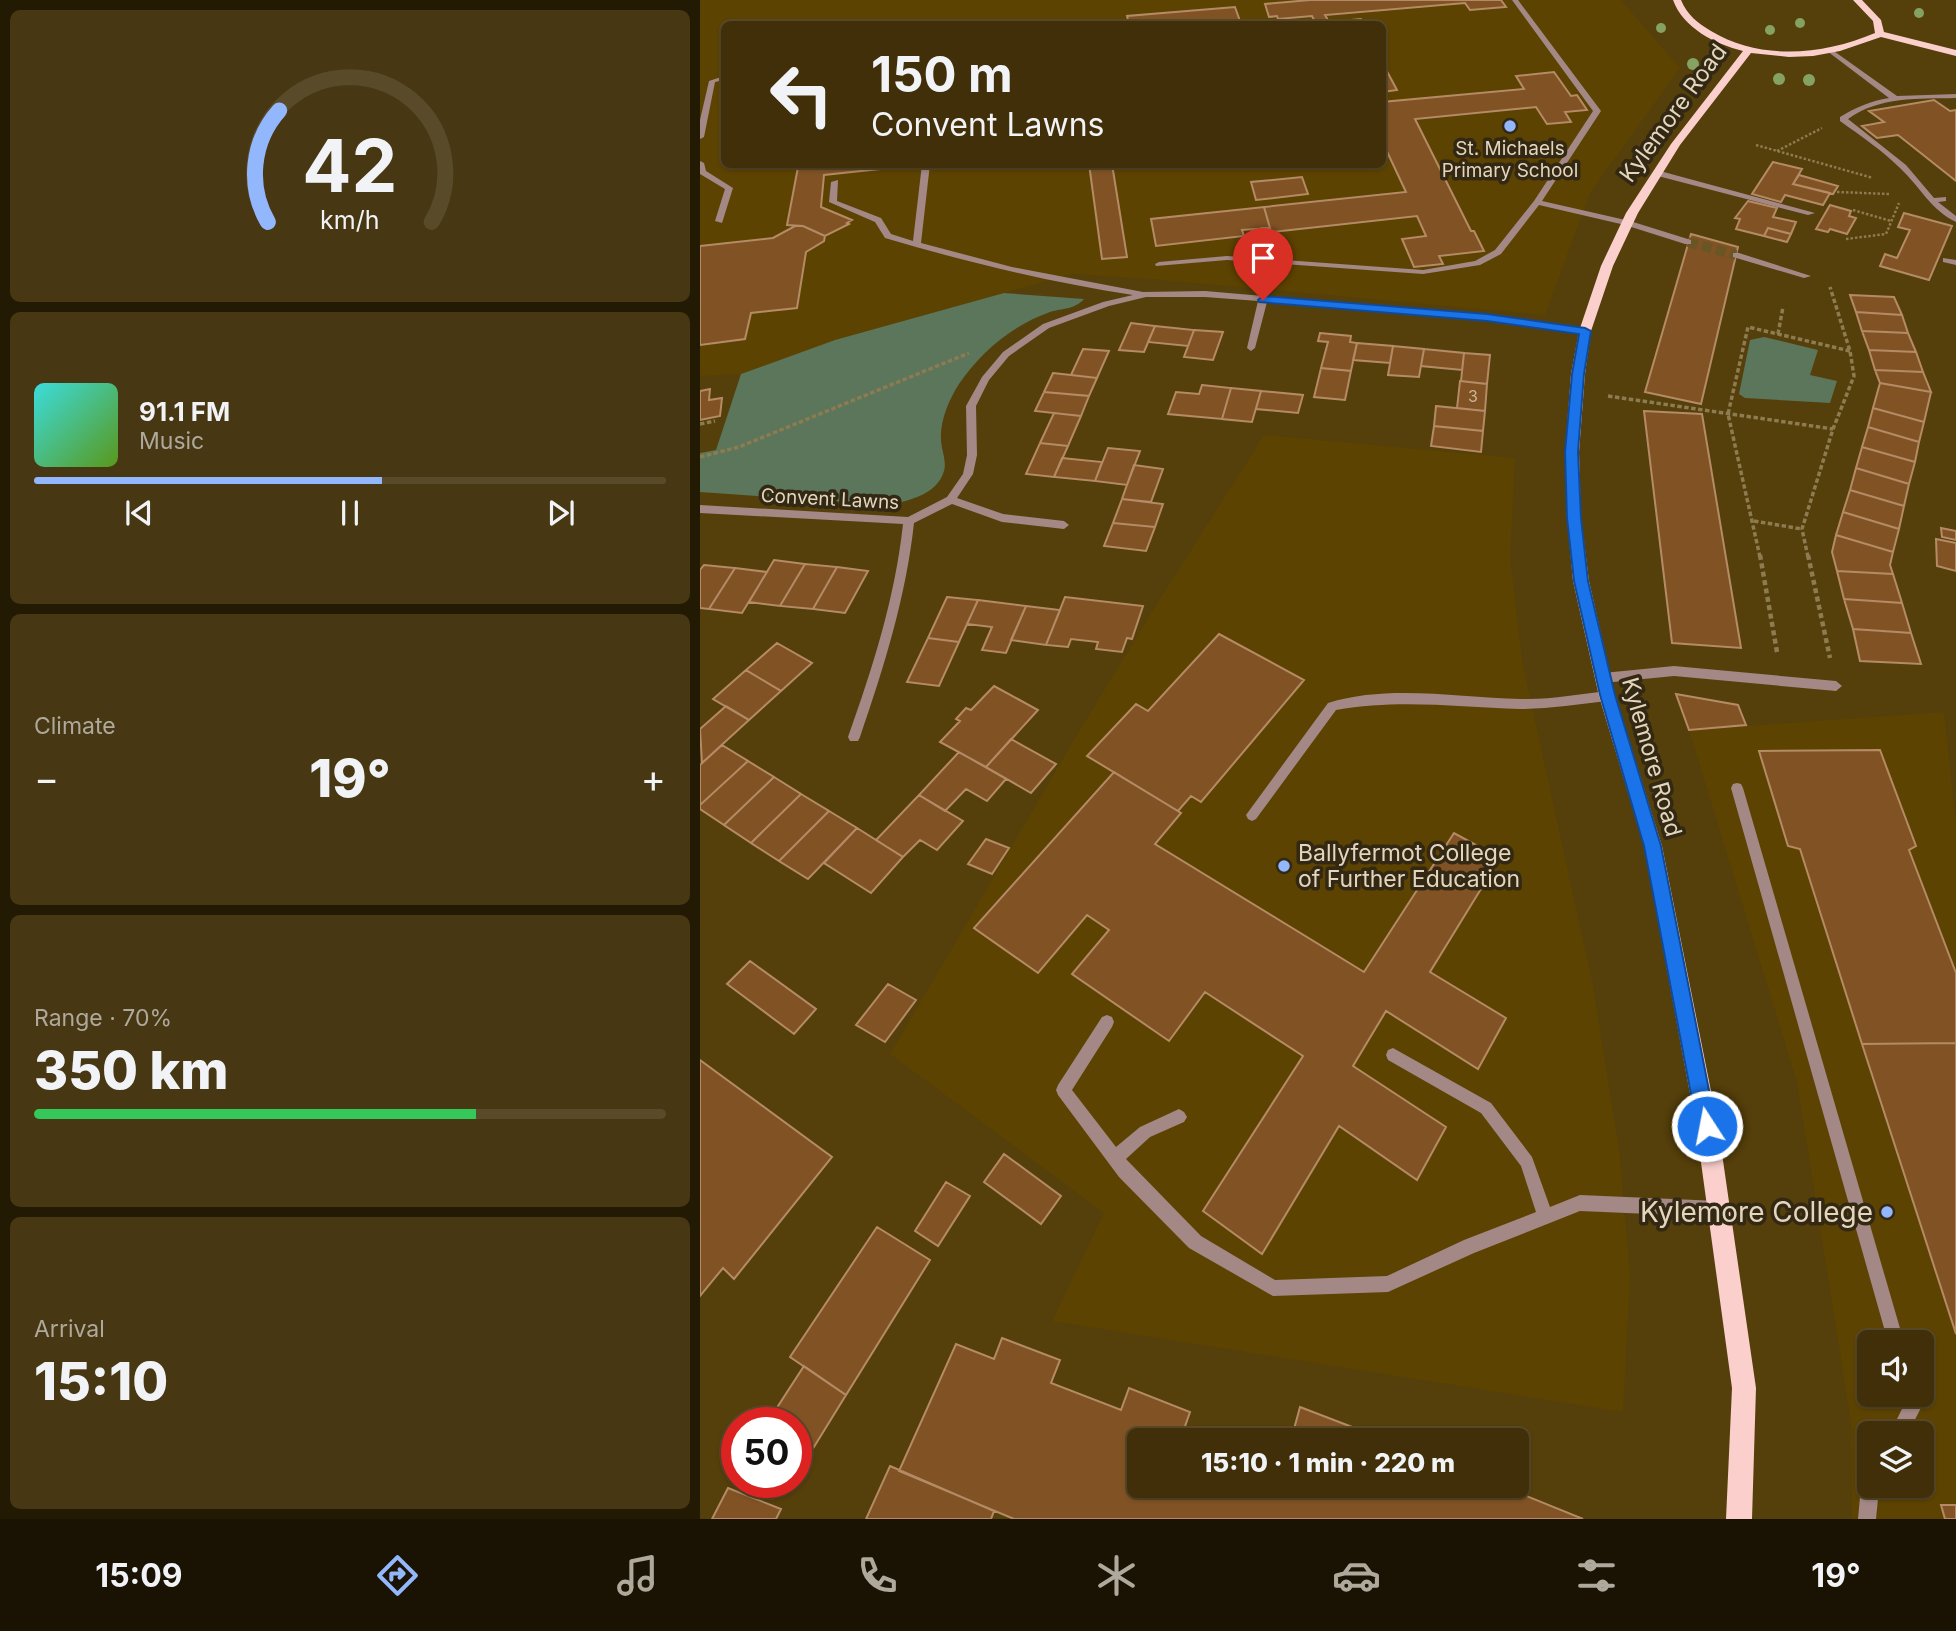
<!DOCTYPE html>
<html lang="en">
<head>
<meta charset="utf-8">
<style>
  :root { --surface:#402f08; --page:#473712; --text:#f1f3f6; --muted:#aea99c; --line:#594a29; --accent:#93b7fd }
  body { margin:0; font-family:Inter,sans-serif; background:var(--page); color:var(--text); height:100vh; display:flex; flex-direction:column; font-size:26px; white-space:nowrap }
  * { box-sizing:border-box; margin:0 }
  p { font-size:23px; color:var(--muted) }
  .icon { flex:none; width:38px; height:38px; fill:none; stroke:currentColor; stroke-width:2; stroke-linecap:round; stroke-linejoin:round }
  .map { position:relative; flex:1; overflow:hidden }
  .sheet { display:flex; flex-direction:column; gap:10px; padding:10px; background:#231a04; width:700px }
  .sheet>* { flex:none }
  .top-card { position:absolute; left:21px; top:21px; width:665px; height:147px; border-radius:10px; box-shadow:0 2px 5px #0004,0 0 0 2px var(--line); background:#402f08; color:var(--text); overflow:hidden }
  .tools { position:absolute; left:1157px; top:1330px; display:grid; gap:14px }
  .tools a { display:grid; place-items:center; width:77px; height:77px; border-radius:10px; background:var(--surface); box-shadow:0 2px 5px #0004,0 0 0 2px var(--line); font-size:35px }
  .speed { position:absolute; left:21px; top:1407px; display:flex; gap:14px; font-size:35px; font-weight:700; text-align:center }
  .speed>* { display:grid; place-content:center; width:91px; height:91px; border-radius:50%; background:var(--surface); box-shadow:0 2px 5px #0004,0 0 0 2px var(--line); line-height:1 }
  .speed .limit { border:10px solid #d22; background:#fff; color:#111 }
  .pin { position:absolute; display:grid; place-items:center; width:60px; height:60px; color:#fff; margin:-72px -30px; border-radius:50% 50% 50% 0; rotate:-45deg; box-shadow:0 0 7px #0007 }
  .pin .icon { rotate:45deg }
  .me { position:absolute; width:77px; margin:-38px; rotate:349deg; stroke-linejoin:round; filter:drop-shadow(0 0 5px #0008) }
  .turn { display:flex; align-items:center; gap:24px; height:147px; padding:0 35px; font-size:32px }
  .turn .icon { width:91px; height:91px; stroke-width:2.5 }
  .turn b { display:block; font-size:49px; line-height:60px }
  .big { font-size:52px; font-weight:800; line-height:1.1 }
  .sheet .card { flex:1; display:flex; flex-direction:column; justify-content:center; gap:10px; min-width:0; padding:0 24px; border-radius:10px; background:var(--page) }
  .sheet .dial { align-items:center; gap:0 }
  .dial svg { height:182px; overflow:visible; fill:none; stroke:var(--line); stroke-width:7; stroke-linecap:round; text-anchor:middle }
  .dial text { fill:var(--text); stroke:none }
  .song { display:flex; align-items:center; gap:21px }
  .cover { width:84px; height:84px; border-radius:10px; background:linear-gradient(135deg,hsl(180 70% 55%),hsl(90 70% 35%)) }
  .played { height:7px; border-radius:4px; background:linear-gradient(90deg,var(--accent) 55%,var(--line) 55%) }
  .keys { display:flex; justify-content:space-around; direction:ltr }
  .heat { display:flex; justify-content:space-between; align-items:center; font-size:38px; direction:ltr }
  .charge { height:10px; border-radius:5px; background:linear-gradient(90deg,#34c759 70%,var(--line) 0) }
  .trip { position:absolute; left:427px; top:1428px; width:402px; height:70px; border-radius:10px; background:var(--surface); box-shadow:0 2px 5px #0004,0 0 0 2px var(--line); font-weight:800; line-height:70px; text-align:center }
  .tabs { display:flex; height:112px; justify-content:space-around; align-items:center; background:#1a1303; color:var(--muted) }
  .tabs .icon { width:49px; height:49px }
  .tabs .active { color:var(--accent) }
  .tabs b { font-size:32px; color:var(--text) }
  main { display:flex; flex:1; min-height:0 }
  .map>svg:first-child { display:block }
  .built { fill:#5d4301; fill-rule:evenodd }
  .green { fill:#5b765a }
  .building { fill:#815324; stroke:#b48b65; stroke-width:2 }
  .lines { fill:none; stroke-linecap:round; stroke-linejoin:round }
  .minor-tunnel { stroke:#6a5625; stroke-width:10; stroke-dasharray:10 4.5; stroke-linecap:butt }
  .path-far2 { stroke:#8d7b51; stroke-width:2.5; stroke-dasharray:2.5 2; stroke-linecap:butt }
  .path-far1 { stroke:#8d7b51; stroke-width:3.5; stroke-dasharray:4.5 2.5; stroke-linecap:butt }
  .path { stroke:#8d7b51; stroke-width:4.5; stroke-dasharray:5 3.5; stroke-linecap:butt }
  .minor { fill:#a38886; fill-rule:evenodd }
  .major { fill:#facfcc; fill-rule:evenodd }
  .tree { fill:#86a263 }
  .route { fill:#1a73e8; stroke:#114b97; stroke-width:2 }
  .poi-dot { fill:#93b7fd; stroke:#322813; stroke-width:2.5 }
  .labels { text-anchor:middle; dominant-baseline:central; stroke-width:7; stroke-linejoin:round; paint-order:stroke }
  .far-number-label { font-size:16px; fill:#cab597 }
  .far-poi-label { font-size:19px; fill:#e3d6bd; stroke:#322813 }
  .far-street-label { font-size:19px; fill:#e3d6bd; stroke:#322813 }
  .street-label { font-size:23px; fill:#e3d6bd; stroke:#322813 }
  .poi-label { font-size:23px; fill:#e3d6bd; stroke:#322813; text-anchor:start }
  .near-poi-label { font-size:28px; fill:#e3d6bd; stroke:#322813; text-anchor:end }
</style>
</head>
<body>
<main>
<section class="sheet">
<div class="card dial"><svg viewBox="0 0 100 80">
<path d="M14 69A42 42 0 1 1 86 69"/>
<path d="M14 69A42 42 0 0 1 19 20" stroke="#93b7fd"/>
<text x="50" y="56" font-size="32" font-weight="700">42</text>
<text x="50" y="72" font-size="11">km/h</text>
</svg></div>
<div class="card">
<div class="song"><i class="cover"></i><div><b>91.1 FM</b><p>Music</p></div></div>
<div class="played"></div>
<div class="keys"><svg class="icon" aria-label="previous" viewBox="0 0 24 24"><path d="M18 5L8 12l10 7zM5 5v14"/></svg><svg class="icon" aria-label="pause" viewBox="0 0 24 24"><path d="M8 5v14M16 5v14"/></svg><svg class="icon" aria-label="next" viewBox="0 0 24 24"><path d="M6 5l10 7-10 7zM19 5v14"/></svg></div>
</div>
<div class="card"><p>Climate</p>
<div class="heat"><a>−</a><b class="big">19°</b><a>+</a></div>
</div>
<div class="card"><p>Range · 70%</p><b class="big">350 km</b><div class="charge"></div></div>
<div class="card"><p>Arrival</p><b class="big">15:10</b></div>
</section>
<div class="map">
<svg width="1256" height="1519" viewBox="0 0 1256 1519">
  <rect width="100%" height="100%" fill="#553f0a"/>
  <!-- built -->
  <path class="built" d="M0,0h921l59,68 -90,125 -45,122 -394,-36 -79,-5 -237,66 -94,34 -41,2zM24,24h658v140h-658z
    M564,435l251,23 -5,100 12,103 71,325 27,170 10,120 -7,136 -571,-91 52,-108 -214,-159 181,-309 85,-140z
    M1244,712l12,111v696h-104l-1,-97 -54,-340 -108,-352zM1169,1342h53v53h-53zM1169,1433h53v53h-53z"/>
  <!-- green -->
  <path class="green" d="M304,293l80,6c-10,11 -21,9 -34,13 -37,13 -69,40 -91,72 -10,16 -19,36 -18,55 0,10 6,22 3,32 -7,24 -36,30 -57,34l-187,-13v-39l16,-3 25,-76 94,-34z
    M1064,337l54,13 -8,25 27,6 -7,22 -85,-5 -6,-4 11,-54z"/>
  <!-- building -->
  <path class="building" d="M610,0h191l5,7 -36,3 -5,-7 -140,12 4,7 32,-3 3,5h-48l-4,-8 -34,3 -1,-3 -8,1 -4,-13z
    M535,7l5,14 -41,3h-70l-2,-8z
    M682,62l15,28 -15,2z
    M854,72l17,24 6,-1 10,15 -22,2 6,10 -24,2 -11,-17 -121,12 56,112h3l10,20 -45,5 4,8 -29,3 -12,-28 24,-3 -9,-20 -153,17 -2,-5h8l-6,-21 142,-15 -24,-51v-39l142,-13 -8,-13z
    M1234,100l16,11 6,-1v71l-58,-46 -21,3 -15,-12 22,-4 -15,-11z
    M1073,162l29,7 -9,15 37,9 -7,12 -38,-10 -4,7 -29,-8z
    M187,164l-7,5 -56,6 -3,32 31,13 -5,3 2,1 -24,12 -22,-10 -16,-1 11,-58 9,-3z
    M389,164h23l15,93 -25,2z
    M1099,175l39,11 -5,8 -40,-10z
    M602,177l6,17 -52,6 -5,-18z
    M1048,201l29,7 -4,9 23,5 -5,12 -23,-6 -4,8 -28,-7 4,-10 -5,-1z
    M1130,205l21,6 -2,5 7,2 -9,16 -17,-5 -2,3 -12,-3z
    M564,207l6,21 -28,2 2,6 -88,10 -5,-27z
    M1204,213l48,13 -23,54 -49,-14 5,-12 12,4 13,-28 -12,-3z
    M95,226h8l22,10 -1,5 -18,11 -9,56 -46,5 -6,26 -45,6v-99l73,-8z
    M1068,228l23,6 -4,8 -23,-6z
    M991,234l47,13 -37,157 -56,-12z
    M1150,295l44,2 8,18 -46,-3z
    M1156,312l46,3 6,18 -46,-2z
    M431,323l24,3 -11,26 -25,-2z
    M455,326l39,4 -6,16 -40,-4z
    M494,330l29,2 -10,28 -29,-3z
    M1162,331l46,2 8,19 -47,-2z
    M620,333l31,3 -1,6 7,1 -6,28 -30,-3 7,-26 -10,-1z
    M657,343l36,3 -3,17 -37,-3z
    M693,346l31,3 -5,28 -31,-2z
    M383,349l26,2 -12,27 -26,-3z
    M724,349l40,4 -2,17 -41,-4z
    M1169,350l47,2 7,20 -48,-2z
    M764,353l26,2 -3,29 -26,-3z
    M621,368l30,3 -6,29 -31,-3z
    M1175,370l48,2 8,20 -51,-9z
    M353,373l18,2 26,3 -8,18 -45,-4z
    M760,381l27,3 -2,27 -28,-3z
    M1180,383l51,9 -7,30 -51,-14z
    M502,385l29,3 -9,31 -54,-5 8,-22 23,2z
    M531,388l30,3 -9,31 -30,-3z
    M10,389l-1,11 13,-2 -2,18 -20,4v-29z
    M561,391l42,4 -5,18 -42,-4z
    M344,392l45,4 -8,20 -46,-5z
    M736,406l49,5 -2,20 -49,-5z
    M1173,408l51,14 -5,20 -51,-15z
    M944,411l58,3 39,234 -69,-5z
    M354,413l27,3 -13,30 -28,-3z
    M734,426l49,5 -2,21 -50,-6z
    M1168,427l51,15 -4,20 -53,-15z
    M340,443l28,3 -14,31 -28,-3z
    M1162,447l53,15 -6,22 -53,-16z
    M408,448l32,3 -13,34 -32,-4z
    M362,458l40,4 -7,19 -41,-4z
    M434,465l29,4 -12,33 -29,-3z
    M1156,468l53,16 -5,22 -54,-16z
    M1150,490l54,16 -5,23 -56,-17z
    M422,499l41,5 -8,23 -42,-4z
    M1143,512l56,17 -6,23 -57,-17z
    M413,523l42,4 -9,24 -42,-5z
    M1241,528l15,3v9l-14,-3z
    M1136,535l57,17 -3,13 3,9 -56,-3 -5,-19z
    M1236,539l20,4v28l-19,-5z
    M74,560l31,4 -25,42 -31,-4z
    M105,564l32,3 -24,42 -33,-3z
    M4,565l31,3 -26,41 -9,-1v-38z
    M137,567l31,4 -23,42 -32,-4z
    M35,568l32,4 -25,41 -33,-4z
    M1137,571l56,3 9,29 -58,-4z
    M247,597l31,3 -19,42 -31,-4z
    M365,597l78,9 -11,33 -5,-1 -5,14 -26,-3 2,-7 -27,-3 -3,8 -22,-2z
    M1144,599l58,4 9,30 -58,-4z
    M278,600l48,6 -20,47 -24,-3 10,-23 -25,-3z
    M326,606l34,4 -14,35 -35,-5z
    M1153,629l58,4 10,31 -61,-3z
    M519,634l85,46 -103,122 -10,-6 -13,15 -91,-55 49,-52 12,7z
    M228,638l31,4 -20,44 -32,-4z
    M77,643l35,20 -31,28 -35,-21z
    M46,670l35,21 -32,29 -36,-21z
    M294,686l44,24 -52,57 -46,-25 20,-21 -4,-2 10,-11 5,2z
    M976,694l62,11 8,20 -57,5z
    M26,706l23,14 -47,43 -2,-34z
    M311,739l45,25 -25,29 -45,-26z
    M22,745l26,16 -48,44v-40z
    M1180,750l36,96 -7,4 47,123v70l-94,1 -62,-195 -12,-3 -29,-95z
    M259,752l47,27 -19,22 -21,-12 -21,22 -26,-16z
    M48,761l26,16 -50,48 -24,-16v-4z
    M414,772l67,41 -26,31 209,128 90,-139 46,25 -70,114 76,46 -28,51 -92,-58 -33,55 93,61 -29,53 -78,-54 -77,128 -59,-43 100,-155 -98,-64 -36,49 -97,-67 37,-44 -22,-15 -49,58 -64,-45z
    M74,777l27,17 -50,49 -27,-18z
    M101,794l28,17 -50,50 -28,-18z
    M219,795l44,26 -26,29 -17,-10 -17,17 -27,-17z
    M129,811l28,17 -49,51 -29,-18z
    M157,828l46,29 -32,36 -47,-30z
    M286,839l23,9 -17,26 -24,-10z
    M50,961l66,48 -22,25 -67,-50z
    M188,984l28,16 -31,42 -29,-17z
    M1256,1043v291l-94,-290z
    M0,1060l132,97 -98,122 -11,-11 -23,28z
    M304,1154l57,42 -20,28 -57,-42z
    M246,1182l24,14 -32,50 -23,-15z
    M177,1227l53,33 -84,135 -56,-38z
    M302,1338l58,22 -9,23 70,27 8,-22 61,24 -8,23 12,5h-55v46h363l81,33h-569l-115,-48 57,-127 38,15z
    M104,1366l42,29 -50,81v-53h-29z
    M600,1407l86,33h-95z
    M190,1466l104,45 -3,8h-125z
    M28,1488l53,21 -5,10h-64z
    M1241,1505h15v14h-11z"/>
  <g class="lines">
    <!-- minor-tunnel -->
    <path class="minor-tunnel" d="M988,242l48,13"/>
    <!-- path-far2 -->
    <path class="path-far2" d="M1056,145l117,33
      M1077,151l45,-23
      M1137,192l52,2
      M1153,210l38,11
      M1146,239l40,-5 13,-31"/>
    <!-- path-far1 -->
    <path class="path-far1" d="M1078,334l5,-27
      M908,396l225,33
      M0,424l15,-3
      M0,457l39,-10 230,-94
      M1054,521l48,8
      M1060,557l-32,-143 20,-87 102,24
      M1108,557l-6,-28 31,-100 21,-53 -4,-25 -20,-64"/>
    <!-- path -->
    <path class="path" d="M1060,555l17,97
      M1108,555l22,103"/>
    <!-- minor -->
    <path class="minor" d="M812,0h6l83,111 -59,90 88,20 61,19v4h-6l-60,-19 -86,-20 -38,49 -21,11 -57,9 -196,-14 -71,6 -1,-2 4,-2 68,-6 196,14 52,-9 20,-11 39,-49 59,-90z
      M1127,49h4l66,47 59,-2v4c-38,1 -76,-2 -108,21l58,46 28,33 12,-1v4l-8,1 18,14v6c-24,-11 -36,-35 -55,-53 -18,-18 -40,-33 -61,-48v-4c16,-10 31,-16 49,-19l-62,-47z
      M24,76v4l-9,2 -11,55 -4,2v-19l9,-39z
      M0,161l4,2 2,8 27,17 -11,35 -7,-2 10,-32 -25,-15z
      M222,164h8l-9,79 91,24 131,25 62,-1 282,24 98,13 4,3 -4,3 -98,-13 -220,-19 -12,46 -4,3 -4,-3 11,-47 -53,-4h-59l-37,9 -60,22 -40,28 -20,24 -13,26 1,49 -4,19 -16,24 46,16 61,7 5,4 -5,4 -62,-7 -50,-18 -38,19c-8,74 -30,144 -54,214l-2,4h-8l-2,-4c25,-70 47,-139 55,-213l-203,-11v-8l208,12 39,-20 16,-23 4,-19 -1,-49 16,-29 21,-25 40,-28 60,-22 30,-7c-84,-13 -167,-33 -248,-57l-10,-16 -46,-20 2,-20 7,-2 -1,21 44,17 10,16 22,7z
      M954,171h6l155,42 -7,2 -154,-40z
      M1033,253h6l72,23 -7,2 -71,-21z
      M1243,258l13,2v5l-13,-3z
      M974,666l162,15 6,5 -6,5 -162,-15 -71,7 -6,-5 6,-5z
      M907,691l4,2 2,3 -2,3 -4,2c-29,3 -58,8 -87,8 -62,-2 -122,-10 -184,1l-80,109 -4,2 -4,-2 -2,-4 82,-112c62,-19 130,-5 193,-4 29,1 58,-5 86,-8z
      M1037,783l4,1 2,4 161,554h-16l-157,-554 2,-4z
      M407,1015l5,2 2,5 -2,5 -40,63 44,57 24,-20 39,-18 5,3 3,5 -3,5 -34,15 -24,22 75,77 74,44 112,-4 77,-36 72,-28 -15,-46 -40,-53 -93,-53 -2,-5 2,-5 5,-2 98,55 41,54 18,50 30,-12 139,6 6,2 2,6 -2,6 -6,2 -139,-6 -106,42 -86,39 -115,4 -84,-48 -70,-71 -61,-82 -2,-5 2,-5 44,-68z
      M1202,1395h18l3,9 -15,29h-18l15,-30z
      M1169,1479v7h15l-6,13 -2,20h-18l2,-22z"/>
    <!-- major -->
    <path class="major" d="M973,0h8c6,15 17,23 30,31 50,30 112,24 164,2l-2,-12 -20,-21h9l19,20 3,12 72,18v6l-75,-19 -41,14 -27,5 -24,1 -38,-4 -71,92 -42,68 -25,53 -22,65 -6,43 -6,78 2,66 8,63 26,115 47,150 56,280 38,262 -4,131h-26l6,-131 -36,-262 -52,-280 -45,-150 -26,-115 -6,-63 -2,-66 6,-78 8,-43 22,-65 25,-53 45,-69 72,-93c-28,-7 -60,-23 -70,-51z"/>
  </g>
  <!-- trees -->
  <g class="tree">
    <circle cx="1219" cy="13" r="5"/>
    <circle cx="1100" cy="23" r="5"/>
    <circle cx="961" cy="28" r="5"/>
    <circle cx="1070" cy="30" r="5"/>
    <circle cx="993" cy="64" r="6"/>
    <circle cx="1079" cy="79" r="6"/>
    <circle cx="1109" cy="80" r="6"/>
  </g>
  <!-- route -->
  <path class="route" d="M563,296l224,18 98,14 6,3 -7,43 -6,78 3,66 7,63 27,114 46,151 55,280 -2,7 -7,3 -7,-3 -3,-7 -53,-280 -44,-151 -26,-114 -7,-63 -2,-66 7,-78 7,-40 -92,-13 -228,-19 -1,-2z"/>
  <!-- markers -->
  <g class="poi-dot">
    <circle cx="810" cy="126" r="7"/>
    <circle cx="584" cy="866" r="7"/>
    <circle cx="1187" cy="1212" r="7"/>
  </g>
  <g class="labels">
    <!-- far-number labels -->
    <g class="far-number-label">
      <text x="773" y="396">3</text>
    </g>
    <!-- far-poi labels -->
    <g class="far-poi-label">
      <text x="810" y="148">St. Michaels<tspan x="810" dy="22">Primary School</tspan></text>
    </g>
    <!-- far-street labels -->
    <g class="far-street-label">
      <text transform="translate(130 499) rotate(3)">Convent Lawns</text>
    </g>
    <!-- street labels -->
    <g class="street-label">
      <text transform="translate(973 113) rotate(-54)">Kylemore Road</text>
      <text transform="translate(952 757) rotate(74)">Kylemore Road</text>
    </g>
    <!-- poi labels -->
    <g class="poi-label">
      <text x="598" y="853">Ballyfermot College<tspan x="598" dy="26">of Further Education</tspan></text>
    </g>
    <!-- near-poi labels -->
    <g class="near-poi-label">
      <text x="1173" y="1212">Kylemore College</text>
    </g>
  </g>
</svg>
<div class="tools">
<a><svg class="icon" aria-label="sound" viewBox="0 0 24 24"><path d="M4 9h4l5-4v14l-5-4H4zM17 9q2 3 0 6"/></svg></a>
<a><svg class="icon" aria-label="layers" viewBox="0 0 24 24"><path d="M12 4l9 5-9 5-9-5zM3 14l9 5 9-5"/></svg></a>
</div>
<div class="speed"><div class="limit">50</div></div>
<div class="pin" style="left:563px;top:300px;background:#d93025"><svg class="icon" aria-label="arrive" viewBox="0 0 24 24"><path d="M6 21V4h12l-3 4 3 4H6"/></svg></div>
<svg class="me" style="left:1007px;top:1126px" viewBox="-20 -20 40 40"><circle r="17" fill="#1a73e8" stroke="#fff" stroke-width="3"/><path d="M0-11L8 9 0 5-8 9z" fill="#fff"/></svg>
<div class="trip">15:10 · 1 min · 220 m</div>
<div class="top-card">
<div class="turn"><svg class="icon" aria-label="left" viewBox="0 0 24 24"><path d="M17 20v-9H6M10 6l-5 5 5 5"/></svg><div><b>150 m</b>Convent Lawns</div></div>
</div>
</div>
</main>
<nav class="tabs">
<b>15:09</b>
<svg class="icon active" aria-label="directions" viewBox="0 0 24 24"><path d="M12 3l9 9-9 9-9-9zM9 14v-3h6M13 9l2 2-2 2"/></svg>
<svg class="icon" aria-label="music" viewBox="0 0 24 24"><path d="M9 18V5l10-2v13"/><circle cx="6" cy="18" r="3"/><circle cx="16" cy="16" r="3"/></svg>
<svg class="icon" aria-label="phone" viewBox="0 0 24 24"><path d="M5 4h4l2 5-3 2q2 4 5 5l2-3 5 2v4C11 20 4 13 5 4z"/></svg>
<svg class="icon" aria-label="climate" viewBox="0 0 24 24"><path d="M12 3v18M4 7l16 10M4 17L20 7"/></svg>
<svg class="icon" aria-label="car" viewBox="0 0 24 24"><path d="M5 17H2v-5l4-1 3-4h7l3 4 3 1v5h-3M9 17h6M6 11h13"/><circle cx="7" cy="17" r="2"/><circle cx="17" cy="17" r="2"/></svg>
<svg class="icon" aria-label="filters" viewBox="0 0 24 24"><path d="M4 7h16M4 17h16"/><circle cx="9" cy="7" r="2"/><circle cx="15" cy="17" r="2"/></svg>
<b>19°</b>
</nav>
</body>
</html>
